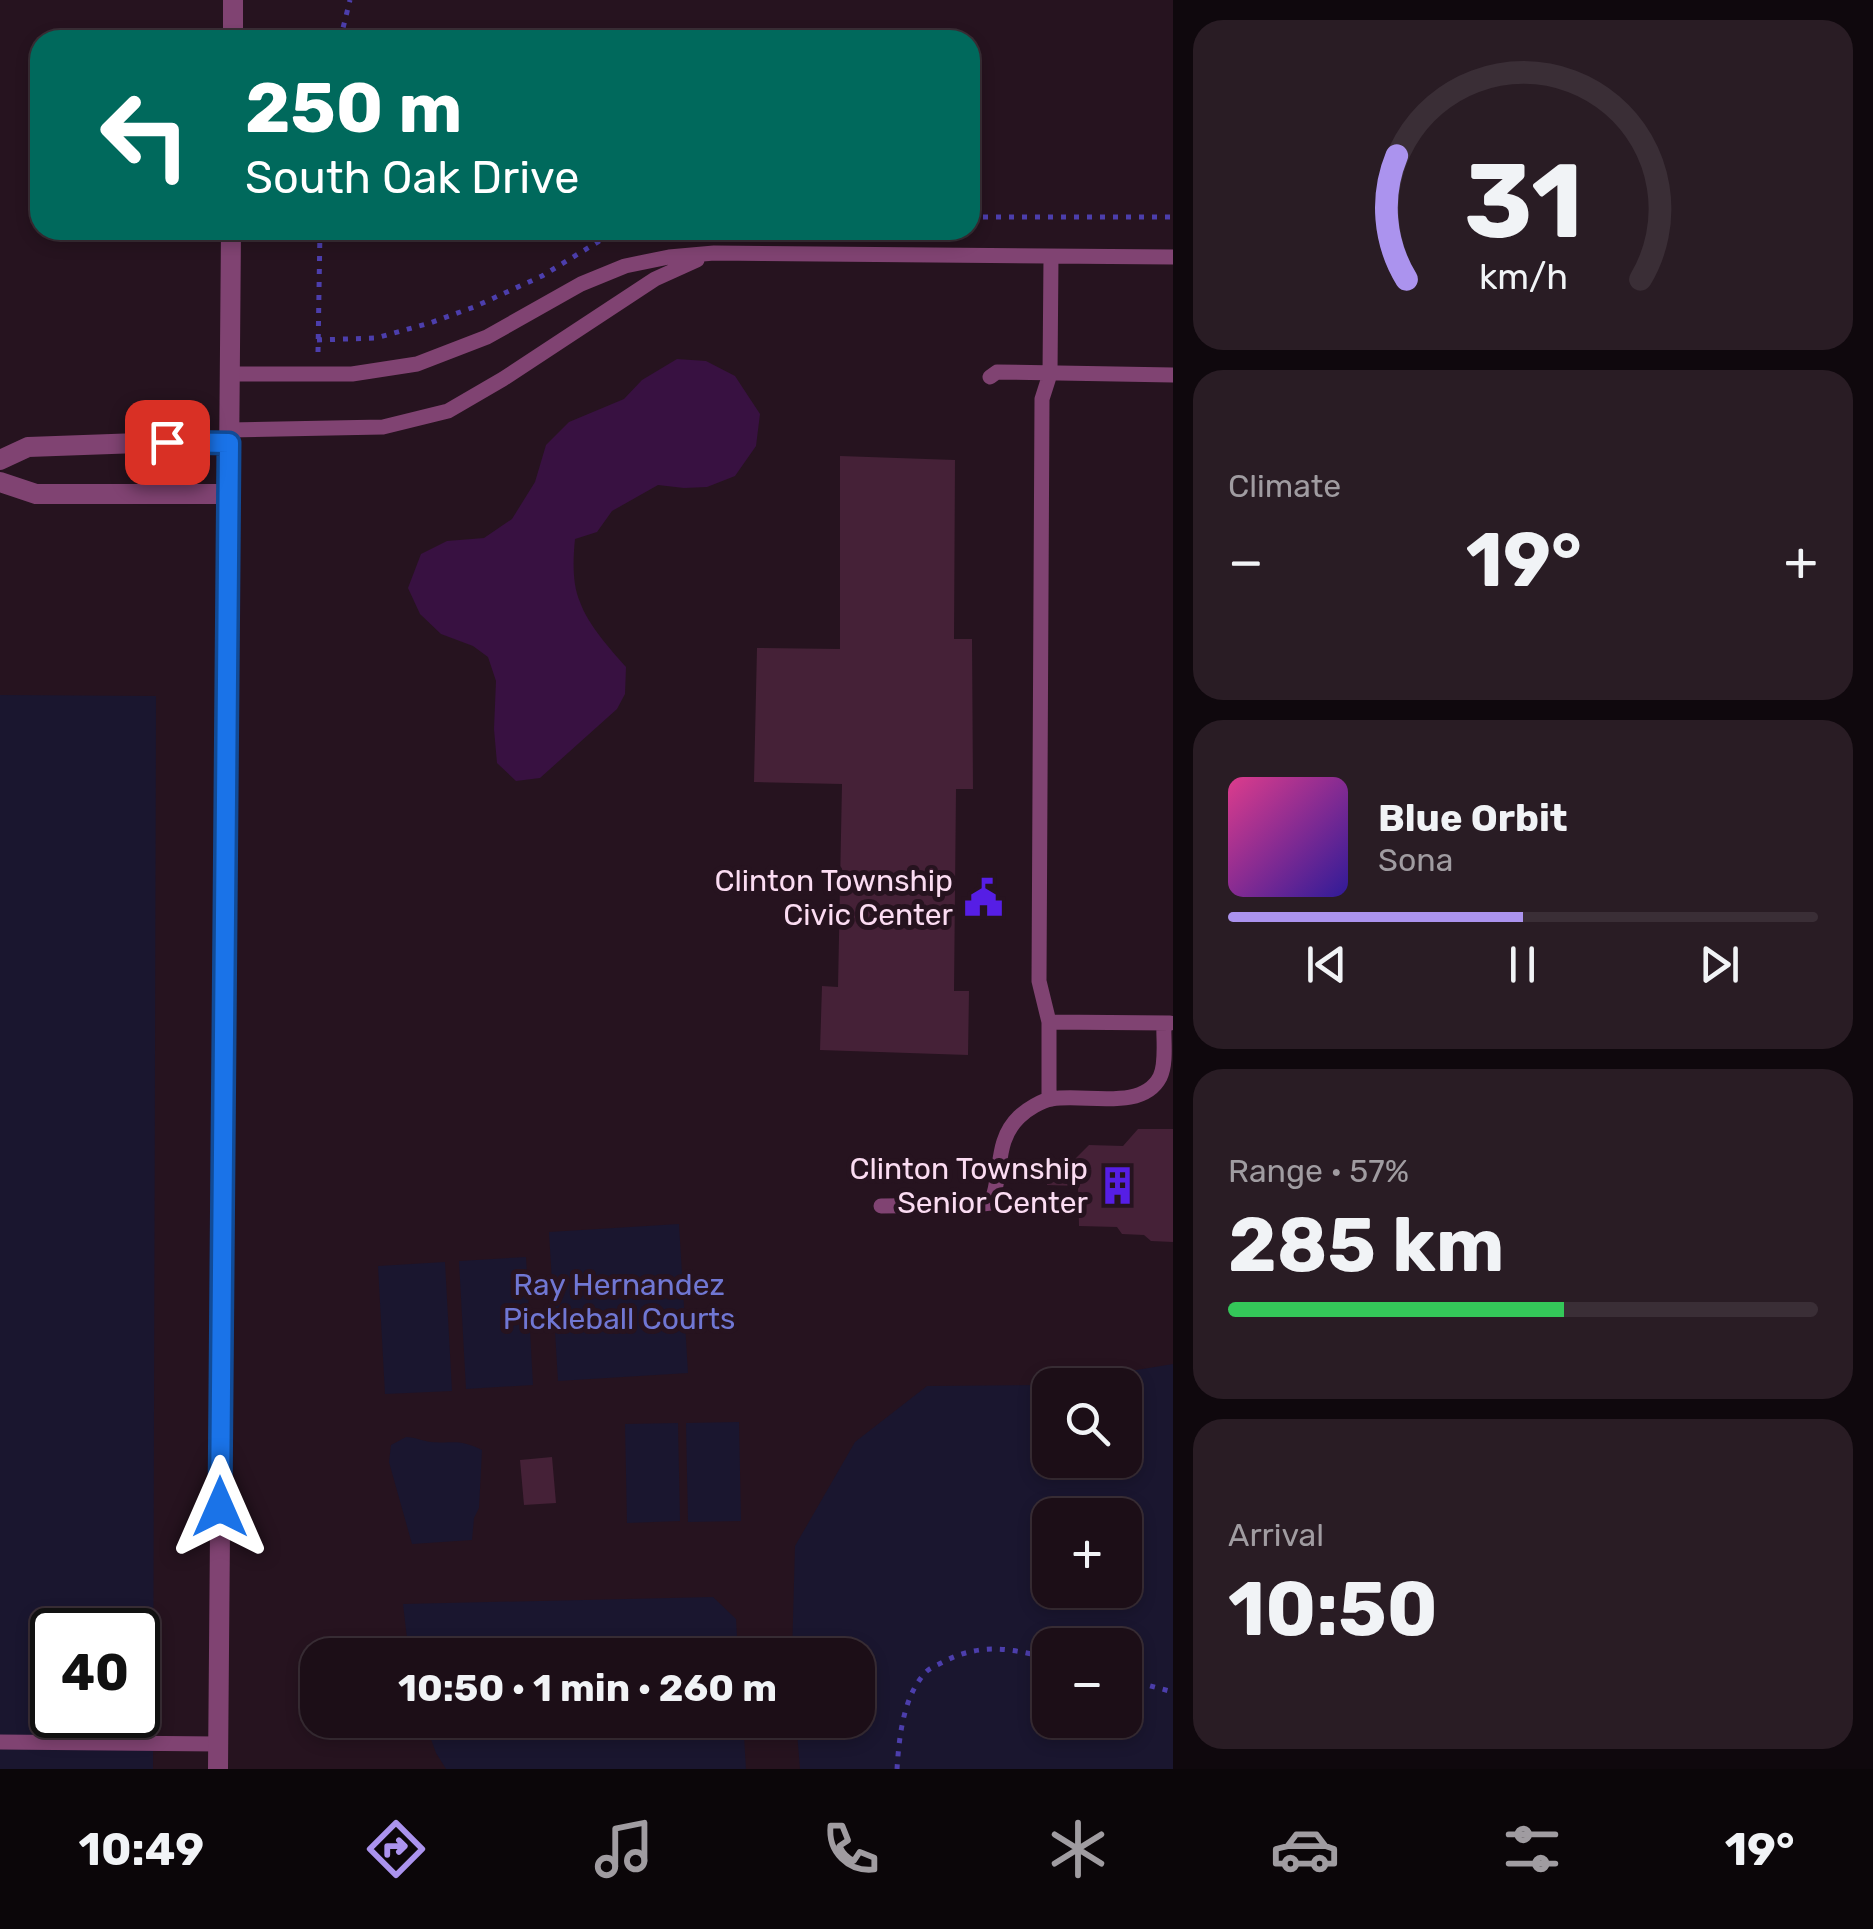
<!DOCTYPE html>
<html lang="en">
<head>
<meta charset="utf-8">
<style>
  :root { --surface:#1c0e17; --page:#291c24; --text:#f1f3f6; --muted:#a09ca1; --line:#3a2e36; --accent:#ab93ee }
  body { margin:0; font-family:Rubik,sans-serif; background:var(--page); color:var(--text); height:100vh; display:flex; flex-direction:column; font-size:38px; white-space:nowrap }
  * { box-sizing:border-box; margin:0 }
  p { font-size:32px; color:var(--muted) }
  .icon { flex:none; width:55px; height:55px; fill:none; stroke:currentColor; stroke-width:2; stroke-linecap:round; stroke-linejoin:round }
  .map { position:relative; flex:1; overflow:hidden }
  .panel { display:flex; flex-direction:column; gap:20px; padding:20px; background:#0f080d; width:700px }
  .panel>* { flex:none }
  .top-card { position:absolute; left:30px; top:30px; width:950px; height:210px; border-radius:30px; box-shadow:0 5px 15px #0003,0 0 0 2px var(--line); background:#00695c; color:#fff; overflow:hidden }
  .tools { position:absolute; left:1032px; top:1368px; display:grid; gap:20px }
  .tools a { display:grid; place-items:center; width:110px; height:110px; border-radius:20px; background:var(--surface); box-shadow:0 5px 15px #0003,0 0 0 2px var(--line); font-size:50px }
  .speed { position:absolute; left:30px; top:1608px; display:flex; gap:20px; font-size:50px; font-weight:700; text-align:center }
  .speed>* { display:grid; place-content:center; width:130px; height:130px; border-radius:50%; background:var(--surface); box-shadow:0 5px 15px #0003,0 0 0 2px var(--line); line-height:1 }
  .speed .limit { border:5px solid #111; border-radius:15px; background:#fff; color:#111 }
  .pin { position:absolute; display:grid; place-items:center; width:85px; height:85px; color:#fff; margin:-42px; border-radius:20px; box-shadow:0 5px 15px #0006 }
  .me { position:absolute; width:110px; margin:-55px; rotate:0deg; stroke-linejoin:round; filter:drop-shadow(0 0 8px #0008) }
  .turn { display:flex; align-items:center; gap:35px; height:210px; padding:0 50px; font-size:45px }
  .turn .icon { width:130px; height:130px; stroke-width:2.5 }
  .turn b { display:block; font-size:70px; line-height:85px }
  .big { font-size:75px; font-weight:700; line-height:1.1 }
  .panel .card { flex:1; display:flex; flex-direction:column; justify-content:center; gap:15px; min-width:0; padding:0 35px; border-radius:30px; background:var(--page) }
  .panel .dial { align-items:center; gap:0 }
  .dial svg { height:260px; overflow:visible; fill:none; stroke:var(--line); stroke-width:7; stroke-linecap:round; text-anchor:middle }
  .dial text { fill:var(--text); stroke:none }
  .song { display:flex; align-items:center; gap:30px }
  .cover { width:120px; height:120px; border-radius:15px; background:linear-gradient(135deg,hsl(330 70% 55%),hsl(250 70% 35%)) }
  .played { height:10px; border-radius:5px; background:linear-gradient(90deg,var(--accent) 50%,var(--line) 50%) }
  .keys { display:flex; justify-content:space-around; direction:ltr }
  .heat { display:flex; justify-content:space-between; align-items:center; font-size:55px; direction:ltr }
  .charge { height:15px; border-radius:8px; background:linear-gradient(90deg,#34c759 57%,var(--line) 0) }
  .trip { position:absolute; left:300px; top:1638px; width:575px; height:100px; border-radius:30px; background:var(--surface); box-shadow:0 5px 15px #0003,0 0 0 2px var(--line); font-weight:700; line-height:100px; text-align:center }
  .tab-bar { display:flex; height:160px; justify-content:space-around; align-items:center; background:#0b0609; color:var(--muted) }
  .tab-bar .icon { width:70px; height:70px }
  .tab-bar .selected { color:var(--accent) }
  .tab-bar b { font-size:45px; color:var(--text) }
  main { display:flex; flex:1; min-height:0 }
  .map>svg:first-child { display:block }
  .green { fill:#1a162f; fill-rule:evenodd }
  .water { fill:#381141 }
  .building { fill:#452137 }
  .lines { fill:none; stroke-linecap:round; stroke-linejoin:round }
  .path { stroke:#4c3eac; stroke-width:5; stroke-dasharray:5 8; stroke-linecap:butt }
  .service { stroke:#804372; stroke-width:15 }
  .minor { stroke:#804372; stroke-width:20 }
  .tertiary { stroke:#804372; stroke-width:20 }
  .route-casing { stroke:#114b97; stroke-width:25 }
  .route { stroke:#1a73e8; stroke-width:18 }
  .labels { text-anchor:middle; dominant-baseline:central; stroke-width:10; stroke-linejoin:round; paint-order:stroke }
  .poi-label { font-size:30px; fill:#fbdcf2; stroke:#26131f; text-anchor:end }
  .park-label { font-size:30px; fill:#7077d3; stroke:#26131f }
</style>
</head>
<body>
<main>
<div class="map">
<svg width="1173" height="1769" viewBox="0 0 1173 1769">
  <rect width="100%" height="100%" fill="#26131f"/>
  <!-- green -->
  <path class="green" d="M0,695l156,1 -3,1073h-153zM52,1630h86v85h-86z
    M679,1224l9,149 -130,8 -9,-149z
    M526,1257l7,128 -67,4 -7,-128z
    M445,1262l7,129 -67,3 -7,-128z
    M1173,1364v405h-373l-4,-49h62v-65h-66l3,-109 60,-104 72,-56 118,-1zM1050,1385h75v75h-75zM1050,1515h75v75h-75zM1050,1645h75v75h-75z
    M739,1422l2,99 -53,1 -2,-99z
    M678,1423l2,98 -53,2 -2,-99z
    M406,1437c9,0 16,4 25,5 23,2 27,-4 51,8l-3,58 -5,10 -2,22 -60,4 -23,-82 2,-17z
    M713,1597l23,22 2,36h-329l-6,-51z
    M424,1720h319l3,49h-300l-10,-16z"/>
  <!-- water -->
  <path class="water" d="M677,359l29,2 29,15 25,38 -4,32 -21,30 -28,11 -23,1 -26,-3 -46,26 -15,21 -22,7c-2,20 -3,45 5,63 8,23 31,48 46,65l-1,27 -8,15 -77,69 -24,3 -19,-18 -3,-34 2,-48 -8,-24 -15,-11 -32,-12 -21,-20 -12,-26 13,-34 26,-13 37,-3 28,-19 23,-37 11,-37 23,-23 55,-23 18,-19z"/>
  <!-- building -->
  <path class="building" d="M840,456l115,4 -1,179h18l1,150h-17l-2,202h15l-1,64 -148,-5 2,-64 16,1 4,-203 -88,-2 3,-134 83,1z
    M1138,1129h35v113l-22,-1 -7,-6 -22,-1 -5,-7 -38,-1 -1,-40 -31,-1 -1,-24 26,1 17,-17 34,1z
    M552,1457l4,46 -32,2 -4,-45z"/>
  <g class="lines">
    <!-- path -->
    <path class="path" d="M340,40l10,-40
      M970,217h203
      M317,340l59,-2 54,-15 44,-16 68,-31 59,-36 38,-10
      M318,352l2,-122
      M1125,1679l48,13
      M897,1769c2,-31 6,-72 28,-96 4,-5 13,-8 20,-12 35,-18 68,-13 105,-2"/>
    <!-- service -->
    <path class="service" d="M230,374h122l65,-10 70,-27 94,-53 44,-18 44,-9 45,-4 459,4
      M990,377l7,-5 176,3
      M229,430l154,-3 65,-16 55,-32 152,-100 42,-19
      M1049,1022l121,1
      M1049,1099v-77l-10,-41 3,-582 8,-25 1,-117
      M881,1206l93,-1 17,-2c12,-29 3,-62 28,-86 7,-7 23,-17 33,-18 32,-6 90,13 108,-22 7,-14 3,-39 4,-54
      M0,1742l218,2"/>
    <!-- minor -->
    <path class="minor" d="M0,460l28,-13 139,-5 62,1
      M0,482l36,12h192"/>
    <!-- tertiary -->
    <path class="tertiary" d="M233,40v-40
      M218,1769l13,-1539"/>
  </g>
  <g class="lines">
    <defs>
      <path id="route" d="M167,442l62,1 -9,1064"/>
    </defs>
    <!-- route casing -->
    <use href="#route" class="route-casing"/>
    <!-- route -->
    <use href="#route" class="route"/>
  </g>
  <!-- icons -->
  <defs>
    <symbol id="civic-bare" viewBox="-9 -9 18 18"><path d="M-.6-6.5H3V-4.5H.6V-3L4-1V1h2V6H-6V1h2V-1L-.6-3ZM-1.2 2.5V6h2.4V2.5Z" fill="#561ee5" stroke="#26131f" stroke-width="2.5" paint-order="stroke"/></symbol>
    <symbol id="building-bare" viewBox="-9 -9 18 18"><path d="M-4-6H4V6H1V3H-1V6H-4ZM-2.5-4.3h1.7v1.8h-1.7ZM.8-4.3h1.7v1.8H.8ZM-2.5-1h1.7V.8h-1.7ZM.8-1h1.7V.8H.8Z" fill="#561ee5" stroke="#26131f" stroke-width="2.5" paint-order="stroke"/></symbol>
  </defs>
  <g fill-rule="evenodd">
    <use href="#civic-bare" x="956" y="870" width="55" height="55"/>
    <use href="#building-bare" x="1090" y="1158" width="55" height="55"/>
  </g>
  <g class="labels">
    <!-- poi labels -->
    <g class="poi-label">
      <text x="953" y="881">Clinton Township<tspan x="953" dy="34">Civic Center</tspan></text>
      <text x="1088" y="1169">Clinton Township<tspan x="1088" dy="34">Senior Center</tspan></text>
    </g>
    <!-- park labels -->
    <g class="park-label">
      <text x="619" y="1285">Ray Hernandez<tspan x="619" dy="34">Pickleball Courts</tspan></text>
    </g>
  </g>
</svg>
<div class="tools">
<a><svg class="icon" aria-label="search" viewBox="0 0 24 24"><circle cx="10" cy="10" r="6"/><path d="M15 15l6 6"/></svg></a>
<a>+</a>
<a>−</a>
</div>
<div class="speed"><div class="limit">40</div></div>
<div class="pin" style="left:167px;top:442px;background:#d93025"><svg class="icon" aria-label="arrive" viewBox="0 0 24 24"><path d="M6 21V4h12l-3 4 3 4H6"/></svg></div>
<svg class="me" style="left:220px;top:1507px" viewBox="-20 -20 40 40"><path d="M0-17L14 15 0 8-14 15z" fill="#1a73e8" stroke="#fff" stroke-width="4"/></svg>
<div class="trip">10:50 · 1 min · 260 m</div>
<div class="top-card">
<div class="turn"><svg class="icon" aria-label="left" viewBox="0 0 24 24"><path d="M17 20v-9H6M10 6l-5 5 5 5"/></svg><div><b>250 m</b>South Oak Drive</div></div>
</div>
</div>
<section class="panel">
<div class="card dial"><svg viewBox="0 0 100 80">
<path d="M14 69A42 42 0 1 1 86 69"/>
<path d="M14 69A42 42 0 0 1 11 31" stroke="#ab93ee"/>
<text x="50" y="56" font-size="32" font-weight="700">31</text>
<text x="50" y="72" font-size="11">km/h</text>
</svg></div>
<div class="card"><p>Climate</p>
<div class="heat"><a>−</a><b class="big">19°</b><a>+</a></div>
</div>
<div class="card">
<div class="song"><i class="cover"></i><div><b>Blue Orbit</b><p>Sona</p></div></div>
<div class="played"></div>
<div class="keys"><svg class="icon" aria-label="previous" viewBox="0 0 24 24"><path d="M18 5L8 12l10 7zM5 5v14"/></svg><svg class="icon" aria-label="pause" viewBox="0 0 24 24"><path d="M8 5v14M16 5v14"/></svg><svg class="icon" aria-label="next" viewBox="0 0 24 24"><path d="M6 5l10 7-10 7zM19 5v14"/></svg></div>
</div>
<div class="card"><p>Range · 57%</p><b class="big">285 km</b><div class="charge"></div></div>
<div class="card"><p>Arrival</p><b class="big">10:50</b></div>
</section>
</main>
<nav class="tab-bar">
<b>10:49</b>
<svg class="icon selected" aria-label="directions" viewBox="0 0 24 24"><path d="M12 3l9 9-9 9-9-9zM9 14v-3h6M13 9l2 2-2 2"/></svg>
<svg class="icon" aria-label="music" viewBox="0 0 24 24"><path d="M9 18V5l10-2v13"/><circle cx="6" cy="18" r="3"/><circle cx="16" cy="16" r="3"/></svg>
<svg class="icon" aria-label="phone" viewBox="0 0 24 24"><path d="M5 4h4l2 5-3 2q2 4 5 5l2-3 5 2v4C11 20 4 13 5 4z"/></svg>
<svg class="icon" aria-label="climate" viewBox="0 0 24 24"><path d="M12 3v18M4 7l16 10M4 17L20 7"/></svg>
<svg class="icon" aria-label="car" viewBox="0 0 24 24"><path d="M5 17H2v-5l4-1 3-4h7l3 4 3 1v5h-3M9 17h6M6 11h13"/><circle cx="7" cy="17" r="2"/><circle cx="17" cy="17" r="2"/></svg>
<svg class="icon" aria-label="filters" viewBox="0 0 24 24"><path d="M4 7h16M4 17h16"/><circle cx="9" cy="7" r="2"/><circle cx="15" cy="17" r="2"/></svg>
<b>19°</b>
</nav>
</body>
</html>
